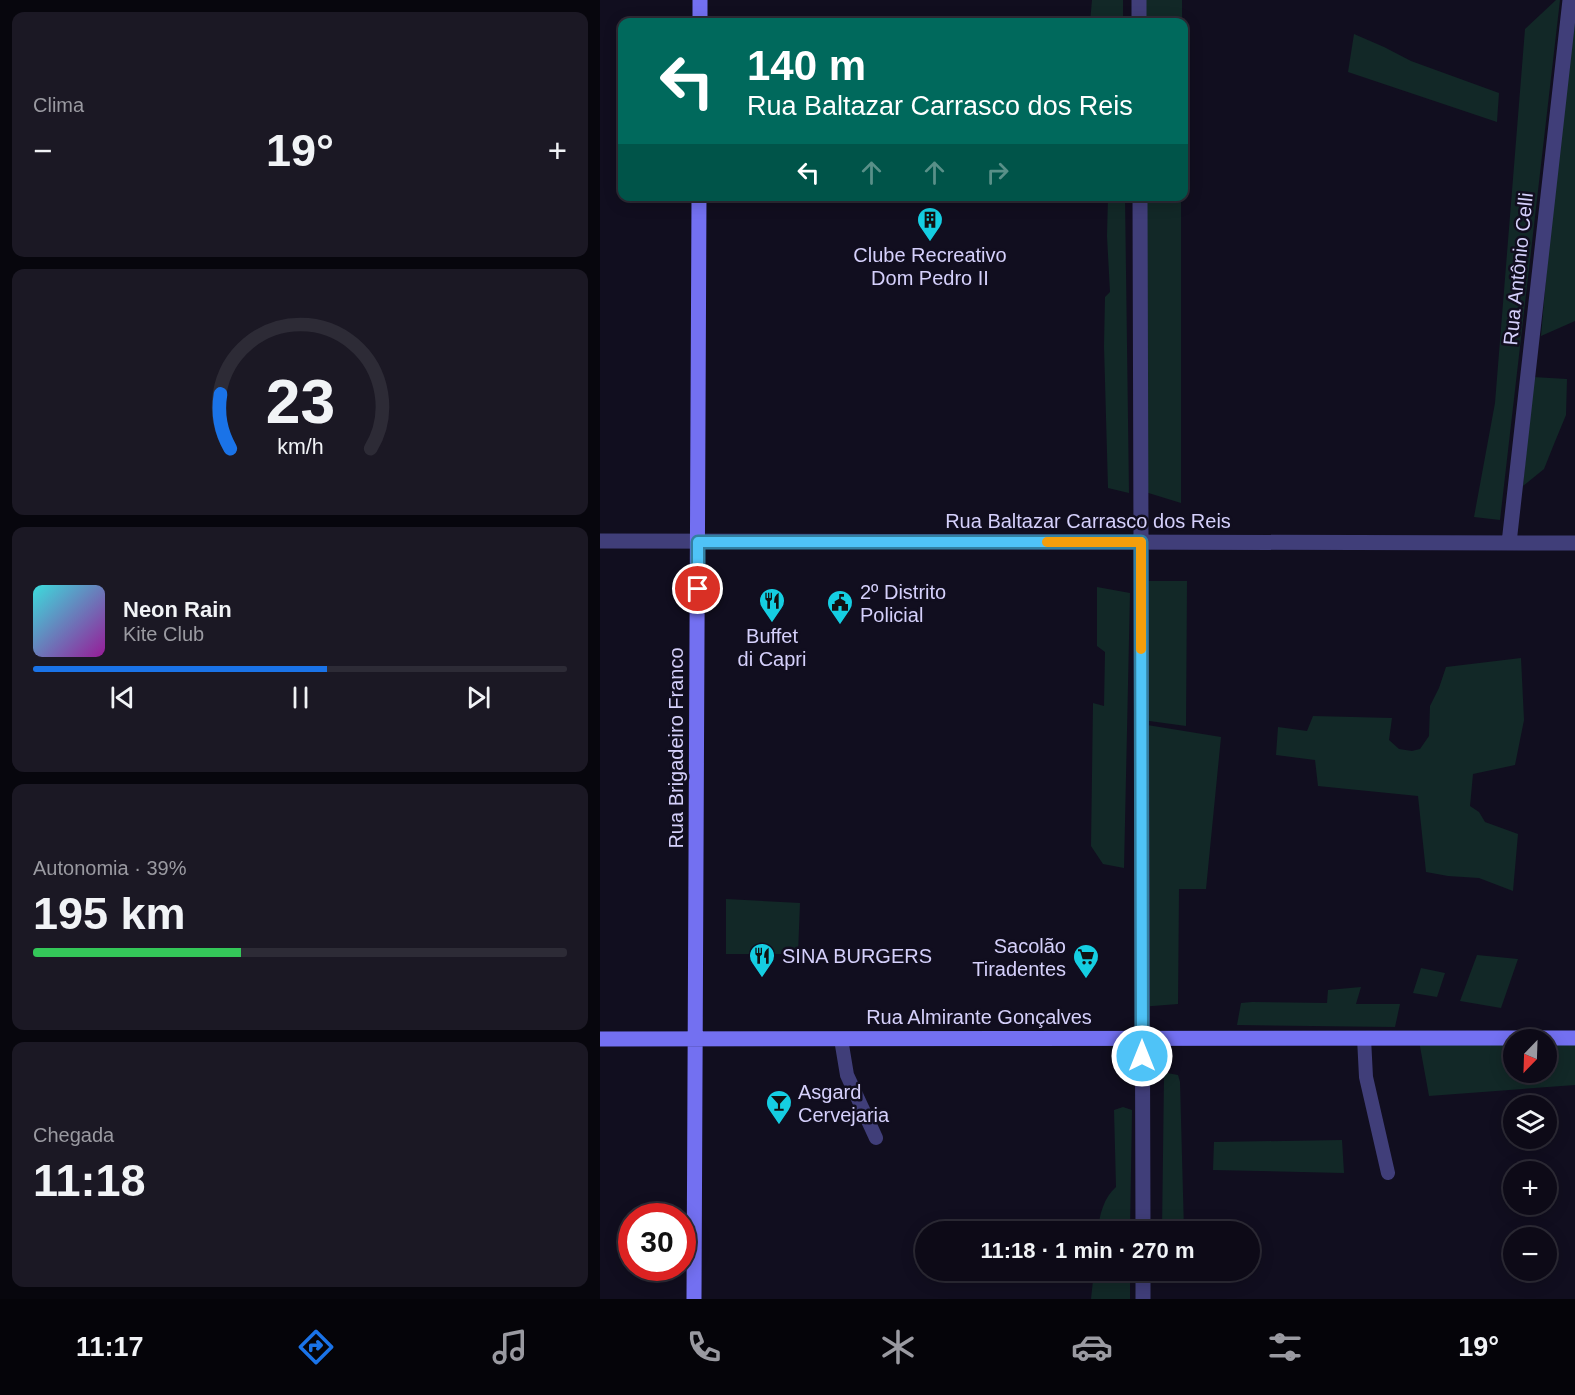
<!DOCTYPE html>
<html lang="pt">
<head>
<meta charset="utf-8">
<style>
  :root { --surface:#0d0a17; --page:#1b1824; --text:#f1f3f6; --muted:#9a9aa1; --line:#2d2b36; --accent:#1a73e8 }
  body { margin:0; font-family:Arial,sans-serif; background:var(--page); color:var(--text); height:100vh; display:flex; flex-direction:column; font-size:22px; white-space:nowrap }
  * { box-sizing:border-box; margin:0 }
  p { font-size:20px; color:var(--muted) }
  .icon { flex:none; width:33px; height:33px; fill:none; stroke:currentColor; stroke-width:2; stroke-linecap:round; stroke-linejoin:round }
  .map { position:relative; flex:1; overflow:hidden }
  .sheet { display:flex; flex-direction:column; gap:12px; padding:12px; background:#07060d; width:600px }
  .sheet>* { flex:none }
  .banner { position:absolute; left:18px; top:18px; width:570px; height:183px; border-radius:12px; box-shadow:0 3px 15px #0003,0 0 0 2px var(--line); background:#00695c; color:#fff; overflow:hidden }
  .needle { width:39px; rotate:203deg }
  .buttons { position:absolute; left:903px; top:1029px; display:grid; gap:12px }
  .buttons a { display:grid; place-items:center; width:54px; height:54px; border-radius:50%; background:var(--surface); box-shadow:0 3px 15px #0003,0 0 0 2px var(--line); font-size:30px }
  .speed { position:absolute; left:18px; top:1203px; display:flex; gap:12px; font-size:30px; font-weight:700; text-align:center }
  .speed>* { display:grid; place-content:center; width:78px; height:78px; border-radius:50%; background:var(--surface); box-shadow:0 3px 15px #0003,0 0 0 2px var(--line); line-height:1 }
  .speed .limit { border:9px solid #d22; background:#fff; color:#111 }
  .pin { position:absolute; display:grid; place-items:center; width:51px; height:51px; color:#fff; margin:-26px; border:3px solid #fff; border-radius:50%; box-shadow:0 2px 6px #0007 }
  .me { position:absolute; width:66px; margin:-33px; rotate:0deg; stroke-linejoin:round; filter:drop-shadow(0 0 4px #0008) }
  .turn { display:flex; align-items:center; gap:21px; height:126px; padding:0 30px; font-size:27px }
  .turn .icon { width:78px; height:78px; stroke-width:2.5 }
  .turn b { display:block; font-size:42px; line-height:51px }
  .lanes { display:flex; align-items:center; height:57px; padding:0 30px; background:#0003; justify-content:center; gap:30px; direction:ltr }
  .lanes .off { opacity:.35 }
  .big { font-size:45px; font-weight:800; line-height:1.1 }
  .sheet .widget { flex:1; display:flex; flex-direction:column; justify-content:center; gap:9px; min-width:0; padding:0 21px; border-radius:12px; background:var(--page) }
  .sheet .dial { align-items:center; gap:0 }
  .dial svg { height:156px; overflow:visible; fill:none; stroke:var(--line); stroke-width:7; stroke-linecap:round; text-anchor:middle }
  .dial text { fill:var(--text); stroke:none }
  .song { display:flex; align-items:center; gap:18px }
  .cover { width:72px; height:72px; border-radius:9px; background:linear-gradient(135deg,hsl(180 70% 55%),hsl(300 70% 35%)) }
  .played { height:6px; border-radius:3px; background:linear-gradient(90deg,var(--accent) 55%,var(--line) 55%) }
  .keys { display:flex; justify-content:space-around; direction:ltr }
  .heat { display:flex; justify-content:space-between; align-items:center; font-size:33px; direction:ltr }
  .charge { height:9px; border-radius:4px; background:linear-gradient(90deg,#34c759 39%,var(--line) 0) }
  .trip { position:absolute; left:315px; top:1221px; width:345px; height:60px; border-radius:30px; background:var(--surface); box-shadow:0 3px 15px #0003,0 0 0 2px var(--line); font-weight:800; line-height:60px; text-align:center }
  .menu { display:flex; height:96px; justify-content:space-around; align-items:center; background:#050409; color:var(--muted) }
  .menu .icon { width:42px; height:42px }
  .menu .selected { color:var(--accent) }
  .menu b { font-size:27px; color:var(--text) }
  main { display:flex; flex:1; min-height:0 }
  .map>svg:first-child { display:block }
  .green { fill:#122827 }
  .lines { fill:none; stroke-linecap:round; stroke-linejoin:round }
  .lane { stroke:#403e79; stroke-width:14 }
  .street { stroke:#403e79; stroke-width:15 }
  .secondary { stroke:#7370f1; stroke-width:15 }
  .route-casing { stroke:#337fa1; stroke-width:15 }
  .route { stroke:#4fc3f7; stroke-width:10 }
  .slow { stroke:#f59e0b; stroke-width:10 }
  .labels { text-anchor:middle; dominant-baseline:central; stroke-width:5; stroke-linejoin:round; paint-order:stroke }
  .poi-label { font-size:20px; fill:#d5d0fb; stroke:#110e1f; text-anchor:start }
  .street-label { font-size:20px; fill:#d5d0fb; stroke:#110e1f }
</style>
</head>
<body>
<main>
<section class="sheet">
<div class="widget"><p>Clima</p>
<div class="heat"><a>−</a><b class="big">19°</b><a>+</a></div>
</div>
<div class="widget dial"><svg viewBox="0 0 100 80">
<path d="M14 69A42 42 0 1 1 86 69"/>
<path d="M14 69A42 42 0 0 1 9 41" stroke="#1a73e8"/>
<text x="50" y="56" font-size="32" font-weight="700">23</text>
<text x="50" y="72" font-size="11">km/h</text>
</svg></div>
<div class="widget">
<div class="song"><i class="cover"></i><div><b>Neon Rain</b><p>Kite Club</p></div></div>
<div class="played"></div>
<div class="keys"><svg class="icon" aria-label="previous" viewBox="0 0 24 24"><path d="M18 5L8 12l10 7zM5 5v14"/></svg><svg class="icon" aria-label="pause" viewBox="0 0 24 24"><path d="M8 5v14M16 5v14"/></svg><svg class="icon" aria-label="next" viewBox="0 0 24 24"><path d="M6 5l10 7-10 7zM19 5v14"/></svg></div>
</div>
<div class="widget"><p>Autonomia · 39%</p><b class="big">195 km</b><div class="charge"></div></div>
<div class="widget"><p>Chegada</p><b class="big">11:18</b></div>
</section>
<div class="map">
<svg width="975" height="1299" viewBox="0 0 975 1299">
  <rect width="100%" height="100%" fill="#110e1f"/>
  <!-- green -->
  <path class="green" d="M492,0h31v22h-33z
    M532,0h50v22h-49z
    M956,0h4l-60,520 -26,-3 21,-114 30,-374z
    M975,0v321l-34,15 16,-184z
    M754,34l30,13 27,14 88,32 -2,29 -149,-50z
    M508,197h17l4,296 -21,-5 -4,-142 1,-49 5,-5 -3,-56z
    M536,197h45v306l-39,-12z
    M933,377l34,2 -1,36 -12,29 -10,25 -21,17z
    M544,581h43l-1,145 -44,-6z
    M497,587l33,6 -6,275 -21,-4 -12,-18 2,-143 11,3 1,-54 -8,-6z
    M921,658l3,62 -9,45 -42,9 -3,32 9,6 6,10 33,12 -5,57 -34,-13 -31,-2 -22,-4 -8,-76 -100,-10 -3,-26 -39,-5 2,-28 29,4 6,-15 79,2 -3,22 10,9 13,2 8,-2 9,-13 1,-30 9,-18 7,-21z
    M541,724l80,13 -15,152h-27l-1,115 -38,3z
    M126,899l74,4 -2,51h-72z
    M877,955l41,4 -17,49 -41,-7z
    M821,968l24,5 -8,24 -24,-4z
    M761,987l-5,17h44l-5,23 -158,-2 4,-22 11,-1 75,1 1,-13z
    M819,1041h94l1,31h32l1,-31h28v44l-146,11z
    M567,1073l11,2 2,7 4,149h-22l2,-154z
    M523,1107l9,3 -2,121h-32c1,-15 6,-34 18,-44l-2,-77z
    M742,1140l2,33 -131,-3 1,-28z
    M494,1271h36v28h-39z"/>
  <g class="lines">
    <!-- lane -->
    <path class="lane" d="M764,1038l2,39 22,96
      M241,1039l6,36 29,63"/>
    <!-- street -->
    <path class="street" d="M539,0v22
      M540,196l3,1036
      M0,541l975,2
      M909,543l61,-543
      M543,1270v29"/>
    <!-- secondary -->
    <path class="secondary" d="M100,22v-22
      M0,1039l975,-1
      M94,1299l5,-1103"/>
  </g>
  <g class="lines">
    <defs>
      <path id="route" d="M98,589v-47h443l1,514"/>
    </defs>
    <!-- route casing -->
    <use href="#route" class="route-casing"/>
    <!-- route -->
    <use href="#route" class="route"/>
    <!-- slow -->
    <path class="slow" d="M447,542h94v107"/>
  </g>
  <!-- icons -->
  <defs>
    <symbol id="building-pin" viewBox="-11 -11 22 30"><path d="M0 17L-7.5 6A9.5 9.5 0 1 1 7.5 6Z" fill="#15cee2" stroke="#110e1f"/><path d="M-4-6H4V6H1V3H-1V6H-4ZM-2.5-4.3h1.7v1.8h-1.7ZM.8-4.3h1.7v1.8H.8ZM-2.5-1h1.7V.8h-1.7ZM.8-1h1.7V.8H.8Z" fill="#111"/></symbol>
    <symbol id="restaurant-pin" viewBox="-11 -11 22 30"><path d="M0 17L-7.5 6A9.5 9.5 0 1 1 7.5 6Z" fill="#15cee2" stroke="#110e1f"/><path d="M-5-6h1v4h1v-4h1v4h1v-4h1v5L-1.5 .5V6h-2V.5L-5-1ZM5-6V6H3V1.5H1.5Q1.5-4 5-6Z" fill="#111"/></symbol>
    <symbol id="civic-pin" viewBox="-11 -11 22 30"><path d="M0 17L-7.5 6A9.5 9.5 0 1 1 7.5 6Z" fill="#15cee2" stroke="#110e1f"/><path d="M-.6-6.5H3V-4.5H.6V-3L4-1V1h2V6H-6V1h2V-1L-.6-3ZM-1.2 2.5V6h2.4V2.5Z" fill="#111"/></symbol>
    <symbol id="supermarket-pin" viewBox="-11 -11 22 30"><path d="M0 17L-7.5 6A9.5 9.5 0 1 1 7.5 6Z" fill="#15cee2" stroke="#110e1f"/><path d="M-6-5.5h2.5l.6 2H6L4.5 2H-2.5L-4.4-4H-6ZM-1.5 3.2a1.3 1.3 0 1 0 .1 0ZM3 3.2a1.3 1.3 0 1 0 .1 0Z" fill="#111"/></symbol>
    <symbol id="bar-pin" viewBox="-11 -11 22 30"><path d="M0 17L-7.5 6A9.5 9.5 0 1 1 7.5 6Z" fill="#15cee2" stroke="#110e1f"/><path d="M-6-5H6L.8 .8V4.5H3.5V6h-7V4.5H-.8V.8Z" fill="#111"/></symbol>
  </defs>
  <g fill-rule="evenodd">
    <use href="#building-pin" x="315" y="205" width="30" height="40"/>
    <use href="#restaurant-pin" x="157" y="586" width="30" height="40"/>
    <use href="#civic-pin" x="225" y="588" width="30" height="40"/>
    <use href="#restaurant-pin" x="147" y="941" width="30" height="40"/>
    <use href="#supermarket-pin" x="471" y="942" width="30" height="40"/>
    <use href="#bar-pin" x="164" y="1088" width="30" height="40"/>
  </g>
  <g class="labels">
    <!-- poi labels -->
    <g class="poi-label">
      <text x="330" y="255" text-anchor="middle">Clube Recreativo<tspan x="330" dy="23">Dom Pedro II</tspan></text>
      <text x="260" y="592">2º Distrito<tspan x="260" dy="23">Policial</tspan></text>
      <text x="172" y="636" text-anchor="middle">Buffet<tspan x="172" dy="23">di Capri</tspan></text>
      <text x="466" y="946" text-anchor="end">Sacolão<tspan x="466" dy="23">Tiradentes</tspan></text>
      <text x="182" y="956">SINA BURGERS</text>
      <text x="198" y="1092">Asgard<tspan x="198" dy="23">Cervejaria</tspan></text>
    </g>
    <!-- street labels -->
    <g class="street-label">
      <text transform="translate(918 269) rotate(-84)">Rua Antônio Celli</text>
      <text x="488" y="521">Rua Baltazar Carrasco dos Reis</text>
      <text transform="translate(76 748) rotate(-90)">Rua Brigadeiro Franco</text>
      <text x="379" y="1017">Rua Almirante Gonçalves</text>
    </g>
  </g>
</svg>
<div class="buttons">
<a><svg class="needle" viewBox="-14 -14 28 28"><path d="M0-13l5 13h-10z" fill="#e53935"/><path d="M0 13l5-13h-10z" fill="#9a9aa1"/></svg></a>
<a><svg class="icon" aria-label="layers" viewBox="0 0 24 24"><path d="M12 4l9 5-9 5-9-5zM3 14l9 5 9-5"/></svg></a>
<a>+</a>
<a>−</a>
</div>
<div class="speed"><div class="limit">30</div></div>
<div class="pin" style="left:98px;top:589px;background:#d93025"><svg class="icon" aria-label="arrive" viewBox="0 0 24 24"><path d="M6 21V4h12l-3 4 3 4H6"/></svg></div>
<svg class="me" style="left:542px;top:1056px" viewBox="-20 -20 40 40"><circle r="17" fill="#4fc3f7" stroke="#fff" stroke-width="3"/><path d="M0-11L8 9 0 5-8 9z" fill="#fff"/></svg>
<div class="trip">11:18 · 1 min · 270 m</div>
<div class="banner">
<div class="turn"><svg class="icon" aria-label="left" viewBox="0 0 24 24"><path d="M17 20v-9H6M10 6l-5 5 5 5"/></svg><div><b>140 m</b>Rua Baltazar Carrasco dos Reis</div></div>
<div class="lanes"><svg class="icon" aria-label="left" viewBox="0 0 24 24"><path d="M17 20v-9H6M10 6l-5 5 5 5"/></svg><svg class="icon off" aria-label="ahead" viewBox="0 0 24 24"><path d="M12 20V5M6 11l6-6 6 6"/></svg><svg class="icon off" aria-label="ahead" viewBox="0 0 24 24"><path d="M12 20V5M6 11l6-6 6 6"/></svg><svg class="icon off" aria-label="right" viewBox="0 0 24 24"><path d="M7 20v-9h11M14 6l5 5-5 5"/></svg></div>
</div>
</div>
</main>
<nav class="menu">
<b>11:17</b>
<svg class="icon selected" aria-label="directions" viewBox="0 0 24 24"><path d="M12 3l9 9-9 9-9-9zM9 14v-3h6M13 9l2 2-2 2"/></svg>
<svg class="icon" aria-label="music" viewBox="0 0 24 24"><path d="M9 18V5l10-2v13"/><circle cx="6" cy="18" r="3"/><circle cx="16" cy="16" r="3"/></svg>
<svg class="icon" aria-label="phone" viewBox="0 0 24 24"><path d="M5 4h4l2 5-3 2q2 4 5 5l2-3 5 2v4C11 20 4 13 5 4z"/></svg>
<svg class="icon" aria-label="climate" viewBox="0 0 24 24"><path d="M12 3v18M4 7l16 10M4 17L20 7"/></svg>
<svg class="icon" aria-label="car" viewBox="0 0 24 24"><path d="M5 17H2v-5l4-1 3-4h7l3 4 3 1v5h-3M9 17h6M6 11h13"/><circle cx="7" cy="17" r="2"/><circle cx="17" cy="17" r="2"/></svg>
<svg class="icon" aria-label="filters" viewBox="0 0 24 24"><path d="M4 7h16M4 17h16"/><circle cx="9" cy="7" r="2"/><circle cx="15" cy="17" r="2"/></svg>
<b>19°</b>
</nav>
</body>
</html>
